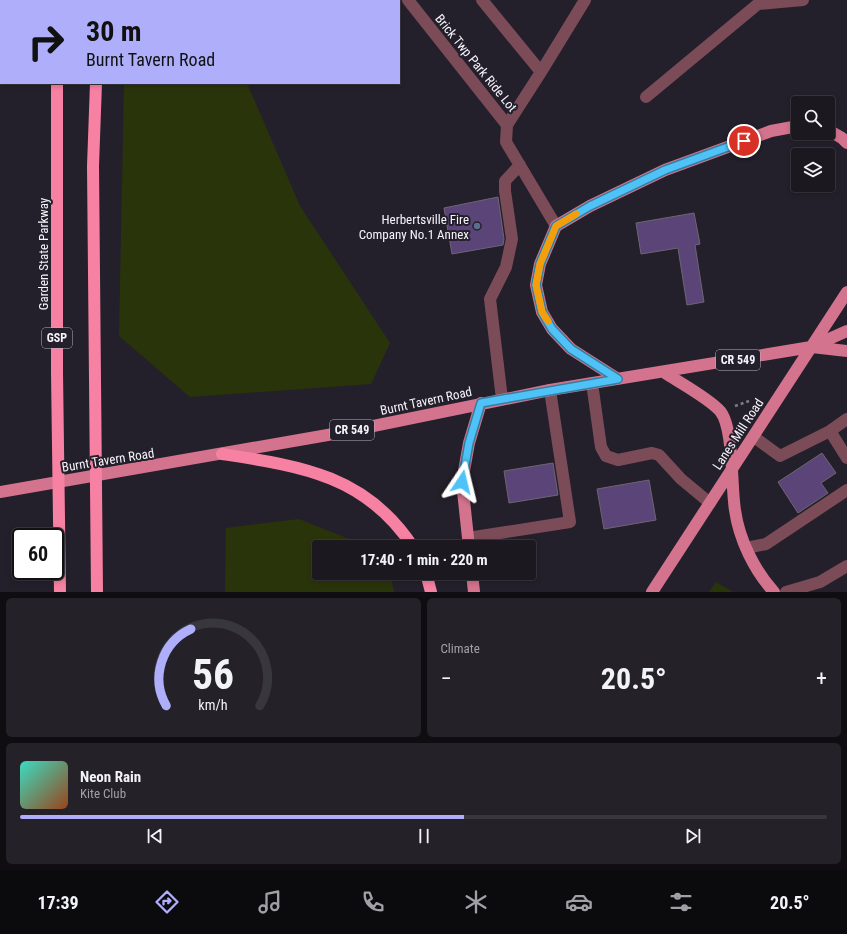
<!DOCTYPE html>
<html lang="en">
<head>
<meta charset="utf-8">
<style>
  :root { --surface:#1b1820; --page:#242129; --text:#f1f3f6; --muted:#a0a0a5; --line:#39373e; --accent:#aeaefa }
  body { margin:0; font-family:"Roboto Condensed",sans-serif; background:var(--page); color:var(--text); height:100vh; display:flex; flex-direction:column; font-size:15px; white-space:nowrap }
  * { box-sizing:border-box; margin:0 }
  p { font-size:13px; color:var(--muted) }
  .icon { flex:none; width:22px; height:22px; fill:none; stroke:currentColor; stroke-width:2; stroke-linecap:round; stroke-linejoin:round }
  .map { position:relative; height:592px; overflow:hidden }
  .drawer { display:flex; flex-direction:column; gap:6px; padding:6px; background:#0f0d12; flex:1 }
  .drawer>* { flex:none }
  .hud { position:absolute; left:0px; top:0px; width:400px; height:84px; box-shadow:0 2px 6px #0003,0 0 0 1px var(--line); background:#aeaefa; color:#111; overflow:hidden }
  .buttons { position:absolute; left:791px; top:96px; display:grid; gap:8px }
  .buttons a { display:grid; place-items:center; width:44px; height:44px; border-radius:4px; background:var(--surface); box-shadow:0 2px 6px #0003,0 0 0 1px var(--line); font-size:20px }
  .speed { position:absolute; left:12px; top:528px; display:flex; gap:8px; font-size:20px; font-weight:700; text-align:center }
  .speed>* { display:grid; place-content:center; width:52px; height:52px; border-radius:50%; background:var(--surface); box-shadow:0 2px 6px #0003,0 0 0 1px var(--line); line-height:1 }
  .speed .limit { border:2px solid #111; border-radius:6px; background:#fff; color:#111 }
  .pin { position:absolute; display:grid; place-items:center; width:34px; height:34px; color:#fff; margin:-17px; border:2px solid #fff; border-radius:50%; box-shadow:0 1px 4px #0007 }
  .me { position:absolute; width:44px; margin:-22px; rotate:10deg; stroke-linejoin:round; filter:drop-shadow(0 0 3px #0008) }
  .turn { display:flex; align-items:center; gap:14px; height:84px; padding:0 20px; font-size:18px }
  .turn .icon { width:52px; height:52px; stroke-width:2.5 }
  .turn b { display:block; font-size:28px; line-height:34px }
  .big { font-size:30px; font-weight:700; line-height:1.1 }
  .drawer .widget { flex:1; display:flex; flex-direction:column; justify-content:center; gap:6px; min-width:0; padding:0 14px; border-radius:6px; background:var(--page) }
  .drawer .dial { align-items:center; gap:0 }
  .dial svg { height:104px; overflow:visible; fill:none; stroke:var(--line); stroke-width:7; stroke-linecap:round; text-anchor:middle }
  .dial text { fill:var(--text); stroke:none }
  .song { display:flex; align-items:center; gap:12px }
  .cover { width:48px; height:48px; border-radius:6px; background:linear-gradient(135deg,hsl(170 70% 55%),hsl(20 70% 35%)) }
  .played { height:4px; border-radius:2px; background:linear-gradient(90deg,var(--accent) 55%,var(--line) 55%) }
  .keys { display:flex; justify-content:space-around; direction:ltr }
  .heat { display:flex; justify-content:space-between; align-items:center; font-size:22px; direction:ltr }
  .drawer .tiles { flex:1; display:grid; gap:6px; grid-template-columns:1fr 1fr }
  .widget:last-child { grid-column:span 2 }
  .trip { position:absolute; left:312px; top:540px; width:224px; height:40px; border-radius:4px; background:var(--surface); box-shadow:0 2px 6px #0003,0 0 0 1px var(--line); font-weight:700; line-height:40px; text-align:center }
  .dock { display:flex; height:64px; justify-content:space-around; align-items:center; background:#0b0a0d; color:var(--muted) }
  .dock .icon { width:28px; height:28px }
  .dock .active { color:var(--accent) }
  .dock b { font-size:18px; color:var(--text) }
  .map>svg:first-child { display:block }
  .green { fill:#2a340b }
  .building { fill:#5b4478; stroke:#6b6673 }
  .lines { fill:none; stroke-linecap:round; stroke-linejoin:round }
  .path { stroke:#7f7b85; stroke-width:2.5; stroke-dasharray:3 3; stroke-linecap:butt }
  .minor { stroke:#7b4c58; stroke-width:12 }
  .major { stroke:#d4738d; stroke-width:12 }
  .highway { stroke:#f781a2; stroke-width:12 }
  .route-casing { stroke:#337fa1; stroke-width:10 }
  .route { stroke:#4fc3f7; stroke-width:7 }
  .slow { stroke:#f59e0b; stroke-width:7 }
  .service-dot { fill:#5c6f8a; stroke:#24202b; stroke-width:1.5 }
  .labels { text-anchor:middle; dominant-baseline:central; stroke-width:4; stroke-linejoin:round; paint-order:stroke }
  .shield { fill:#24202b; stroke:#b7b4bd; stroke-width:1 }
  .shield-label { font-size:12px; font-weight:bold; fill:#f6f3fb }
  .street-label { font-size:13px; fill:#f6f3fb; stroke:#24202b }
  .poi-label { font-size:13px; fill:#f6f3fb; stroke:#24202b; text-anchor:end }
</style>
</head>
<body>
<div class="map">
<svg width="847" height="592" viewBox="0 0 847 592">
  <rect width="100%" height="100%" fill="#24202b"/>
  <!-- green -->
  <path class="green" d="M125,0h87v1h-87z
    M124,83h123l53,123 90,137 -19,41 -181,13 -71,-61z
    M299,519l70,28h-50v26h71l4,19h-169l1,-64z
    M716,582l17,10h-24z"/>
  <!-- building -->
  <path class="building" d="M498,197l6,42 -1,6 -51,9 -8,-46z
    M694,213l6,31 -5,1 9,57 -17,3 -9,-57 -37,6 -5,-31z
    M822,453l14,20 -15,10 7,10 -30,20 -20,-31z
    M553,463l5,32 -49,8 -5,-32z
    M649,480l7,40 -52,9 -7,-40z"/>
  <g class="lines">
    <!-- path -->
    <path class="path" d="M735,406l14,-5"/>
    <!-- minor -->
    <path class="minor" d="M408,0l99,125
      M482,0l59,72
      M646,97l112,-93 45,-4
      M556,226l-50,-84 1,-17 34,-53 44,-72
      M592,383l9,64 5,9 12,4 34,-7 7,2 22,24 29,24
      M502,399l-12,-100 16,-32 6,-28 -7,-48v-10l15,-16
      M830,431l17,27
      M754,437l26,19 50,-25 17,-12
      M468,538l102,-16 -20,-132
      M746,548l20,-4 81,-54
      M786,592l34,-10 27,-16"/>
    <!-- major -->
    <path class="major" d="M828,130l14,8 5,5
      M812,347l35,4
      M665,373c14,9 45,26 55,38 14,16 11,76 15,99 4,29 19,60 39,82
      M618,379l-47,-30 -19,-20 -10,-17 -6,-27 4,-21 16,-38 34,-20 75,-36 106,-39 27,-5
      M0,492l339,-59 211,-43 261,-43 36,-16
      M469,547l-7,-65 7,-39 12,-40
      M472,573l2,19
      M652,592l195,-300"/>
    <!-- highway -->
    <path class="highway" d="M2,1v-1
      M61,1v-1
      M99,1v-1
      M0,72l1,-33
      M57,83v290l3,219
      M96,83l-3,83 4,426
      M222,454c78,12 144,21 191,93
      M426,573l5,19"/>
  </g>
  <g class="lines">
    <defs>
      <path id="route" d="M462,482l7,-39 12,-40 137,-24 -47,-30 -19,-20 -10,-17 -6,-27 4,-21 16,-38 34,-20 75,-36 79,-29"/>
    </defs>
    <!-- route casing -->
    <use href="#route" class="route-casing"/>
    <!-- route -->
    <use href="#route" class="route"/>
    <!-- slow -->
    <path class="slow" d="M548,321l-6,-9 -6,-27 4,-21 16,-38 20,-12"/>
  </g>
  <!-- markers -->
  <circle class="service-dot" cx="477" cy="226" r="4"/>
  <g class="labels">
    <!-- shield labels -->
    <g class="shield">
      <rect x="42" y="328" width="30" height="20" rx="3"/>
      <rect x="716" y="350" width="44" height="20" rx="3"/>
      <rect x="330" y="420" width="44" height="20" rx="3"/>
    </g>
    <g class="shield-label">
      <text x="57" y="338">GSP</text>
      <text x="738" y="360">CR 549</text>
      <text x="352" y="430">CR 549</text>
    </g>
    <!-- street labels -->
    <g class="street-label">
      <text transform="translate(476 63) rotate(51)">Brick Twp Park Ride Lot</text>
      <text transform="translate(43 254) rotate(-90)">Garden State Parkway</text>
      <text transform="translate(426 401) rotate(-12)">Burnt Tavern Road</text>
      <text transform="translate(738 434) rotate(-57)">Lanes Mill Road</text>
      <text transform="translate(108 460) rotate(-9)">Burnt Tavern Road</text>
    </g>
    <!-- poi labels -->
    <g class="poi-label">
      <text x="469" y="219">Herbertsville Fire<tspan x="469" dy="15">Company No.1 Annex</tspan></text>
    </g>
  </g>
</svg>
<div class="buttons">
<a><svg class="icon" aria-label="search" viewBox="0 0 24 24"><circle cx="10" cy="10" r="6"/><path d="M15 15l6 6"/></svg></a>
<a><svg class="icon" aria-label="layers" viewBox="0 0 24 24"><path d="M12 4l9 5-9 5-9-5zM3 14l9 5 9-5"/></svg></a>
</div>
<div class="speed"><div class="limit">60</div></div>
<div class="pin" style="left:744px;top:141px;background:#d93025"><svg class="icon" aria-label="arrive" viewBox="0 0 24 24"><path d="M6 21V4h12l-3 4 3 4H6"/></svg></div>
<svg class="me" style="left:462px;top:482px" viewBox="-20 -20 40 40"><path d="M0-17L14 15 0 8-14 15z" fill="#4fc3f7" stroke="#fff" stroke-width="4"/></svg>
<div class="trip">17:40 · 1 min · 220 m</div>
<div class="hud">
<div class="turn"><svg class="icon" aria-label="right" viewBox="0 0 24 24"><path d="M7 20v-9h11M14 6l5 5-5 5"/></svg><div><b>30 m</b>Burnt Tavern Road</div></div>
</div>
</div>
<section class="drawer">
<div class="tiles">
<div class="widget dial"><svg viewBox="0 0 100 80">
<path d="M14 69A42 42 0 1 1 86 69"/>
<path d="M14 69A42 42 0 0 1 33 10" stroke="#aeaefa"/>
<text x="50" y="56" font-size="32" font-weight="700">56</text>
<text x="50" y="72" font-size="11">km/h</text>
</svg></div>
<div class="widget"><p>Climate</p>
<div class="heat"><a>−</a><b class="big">20.5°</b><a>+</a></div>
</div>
<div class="widget">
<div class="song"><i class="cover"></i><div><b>Neon Rain</b><p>Kite Club</p></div></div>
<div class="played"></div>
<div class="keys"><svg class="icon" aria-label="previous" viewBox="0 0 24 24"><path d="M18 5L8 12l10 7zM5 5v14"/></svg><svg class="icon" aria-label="pause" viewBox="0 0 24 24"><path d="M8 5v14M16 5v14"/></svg><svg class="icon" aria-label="next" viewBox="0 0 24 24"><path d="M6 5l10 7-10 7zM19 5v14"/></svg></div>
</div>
</div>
</section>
<nav class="dock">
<b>17:39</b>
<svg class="icon active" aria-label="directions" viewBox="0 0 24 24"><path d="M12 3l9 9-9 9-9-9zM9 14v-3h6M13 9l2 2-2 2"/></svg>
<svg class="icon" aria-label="music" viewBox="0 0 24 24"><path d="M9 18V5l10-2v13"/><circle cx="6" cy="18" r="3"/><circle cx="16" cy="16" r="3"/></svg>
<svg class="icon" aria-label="phone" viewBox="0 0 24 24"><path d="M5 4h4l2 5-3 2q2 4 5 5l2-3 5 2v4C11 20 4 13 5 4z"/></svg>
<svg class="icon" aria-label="climate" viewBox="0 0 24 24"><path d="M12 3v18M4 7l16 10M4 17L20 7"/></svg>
<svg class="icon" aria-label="car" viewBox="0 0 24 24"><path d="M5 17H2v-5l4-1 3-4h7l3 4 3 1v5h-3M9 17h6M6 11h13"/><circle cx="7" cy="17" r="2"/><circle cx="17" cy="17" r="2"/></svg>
<svg class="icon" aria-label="filters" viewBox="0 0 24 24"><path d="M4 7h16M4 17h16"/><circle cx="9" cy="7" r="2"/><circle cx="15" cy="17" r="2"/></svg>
<b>20.5°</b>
</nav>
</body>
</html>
